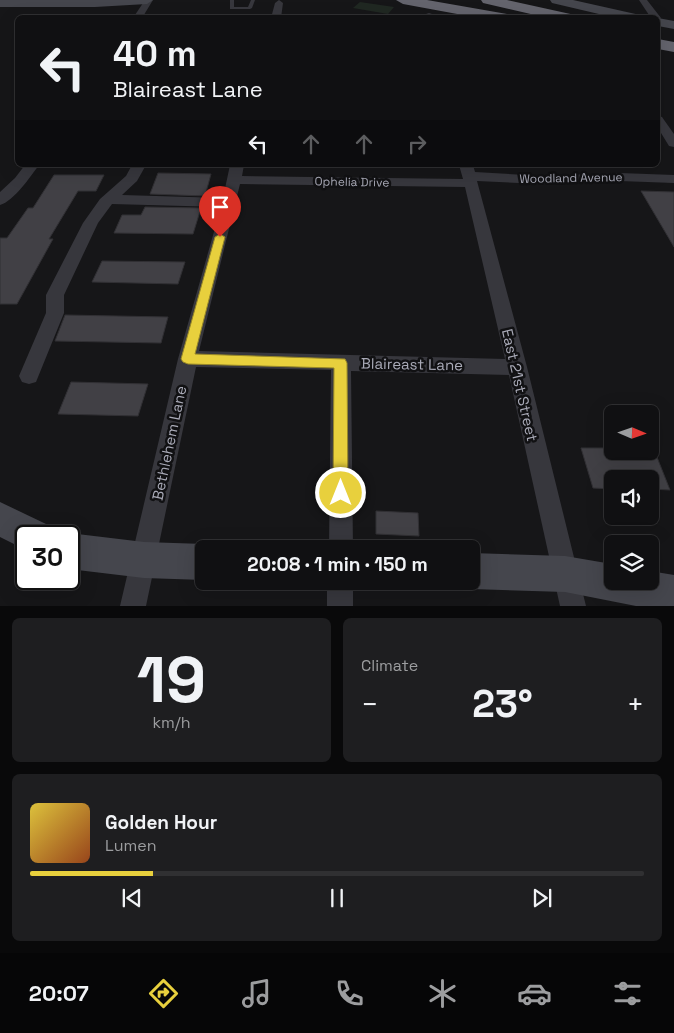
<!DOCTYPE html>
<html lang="en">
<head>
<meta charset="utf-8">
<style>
  :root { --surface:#101012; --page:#1e1e20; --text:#f1f3f6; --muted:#9c9d9f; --line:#303032; --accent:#e8d03d }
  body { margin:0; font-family:"Space Grotesk",sans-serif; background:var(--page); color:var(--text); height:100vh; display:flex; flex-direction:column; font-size:19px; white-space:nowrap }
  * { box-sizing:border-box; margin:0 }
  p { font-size:16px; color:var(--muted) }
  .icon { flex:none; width:28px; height:28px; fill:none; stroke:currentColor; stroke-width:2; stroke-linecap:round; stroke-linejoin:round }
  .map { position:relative; height:606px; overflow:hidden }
  .panel { display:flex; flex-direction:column; gap:12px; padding:12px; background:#09090a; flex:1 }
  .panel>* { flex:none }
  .banner { position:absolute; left:15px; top:15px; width:645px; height:152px; border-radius:8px; box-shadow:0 5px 20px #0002,0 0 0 1px var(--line); background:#101012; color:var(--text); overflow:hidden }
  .needle { width:32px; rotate:92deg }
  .buttons { position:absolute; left:604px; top:405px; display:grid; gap:10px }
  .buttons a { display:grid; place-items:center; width:55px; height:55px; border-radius:8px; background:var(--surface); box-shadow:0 5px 20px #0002,0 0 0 1px var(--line); font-size:25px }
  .speed { position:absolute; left:15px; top:525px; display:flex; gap:10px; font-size:25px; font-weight:700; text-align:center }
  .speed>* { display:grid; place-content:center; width:65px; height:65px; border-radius:50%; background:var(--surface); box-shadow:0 5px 20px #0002,0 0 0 1px var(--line); line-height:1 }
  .speed .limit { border:2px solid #111; border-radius:8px; background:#fff; color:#111 }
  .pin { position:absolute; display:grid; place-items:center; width:42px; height:42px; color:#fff; margin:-51px -21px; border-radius:50% 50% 50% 0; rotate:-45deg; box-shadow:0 0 5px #0007 }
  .pin .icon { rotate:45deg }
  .me { position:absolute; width:55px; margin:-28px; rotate:0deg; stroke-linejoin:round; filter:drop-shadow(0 0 4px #0008) }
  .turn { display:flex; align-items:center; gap:18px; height:105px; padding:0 15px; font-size:22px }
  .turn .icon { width:65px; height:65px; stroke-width:2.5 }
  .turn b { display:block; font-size:35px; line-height:42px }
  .lanes { display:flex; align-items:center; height:48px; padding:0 15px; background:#0003; justify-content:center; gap:25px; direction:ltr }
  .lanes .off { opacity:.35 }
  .big { font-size:38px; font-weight:600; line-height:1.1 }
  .panel .card { flex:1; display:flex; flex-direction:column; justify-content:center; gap:8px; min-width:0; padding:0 18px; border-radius:8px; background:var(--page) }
  .panel .dial { align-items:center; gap:0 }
  .dial b { font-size:65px; line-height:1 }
  .song { display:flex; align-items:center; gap:15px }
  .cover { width:60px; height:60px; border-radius:8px; background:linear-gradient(135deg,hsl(50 70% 55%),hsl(20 70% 35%)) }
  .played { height:5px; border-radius:2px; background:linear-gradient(90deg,var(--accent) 20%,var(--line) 20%) }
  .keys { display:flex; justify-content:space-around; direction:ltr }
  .heat { display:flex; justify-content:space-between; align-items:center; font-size:28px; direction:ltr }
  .panel .tiles { flex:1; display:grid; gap:12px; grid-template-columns:1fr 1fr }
  .card:last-child { grid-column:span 2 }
  .trip { position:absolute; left:195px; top:540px; width:285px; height:50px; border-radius:8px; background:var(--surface); box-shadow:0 5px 20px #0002,0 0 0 1px var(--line); font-weight:600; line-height:50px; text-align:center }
  .tab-bar { display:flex; height:80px; justify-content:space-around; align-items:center; background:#060607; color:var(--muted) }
  .tab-bar .icon { width:35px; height:35px }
  .tab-bar .on { color:var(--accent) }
  .tab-bar b { font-size:22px; color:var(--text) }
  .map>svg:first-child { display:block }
  .green { fill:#202822 }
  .building { fill:#414045; stroke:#313034 }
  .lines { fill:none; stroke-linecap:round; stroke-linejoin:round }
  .lane { fill:#37373d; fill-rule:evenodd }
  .street { fill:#37373d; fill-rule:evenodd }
  .secondary { fill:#45464d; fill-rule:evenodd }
  .highway { fill:#64646d; fill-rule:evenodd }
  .route { fill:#e8d03d; stroke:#978728 }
  .labels { text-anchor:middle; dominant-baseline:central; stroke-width:5; stroke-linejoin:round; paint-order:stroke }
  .far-street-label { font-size:12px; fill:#a9aab7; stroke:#111113 }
  .street-label { font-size:15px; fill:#a9aab7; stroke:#111113 }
</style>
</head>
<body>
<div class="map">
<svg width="674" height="606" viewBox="0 0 674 606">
  <rect width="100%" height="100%" fill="#161618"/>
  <!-- green -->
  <path class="green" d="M360,2l34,5 -6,7 -35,-6z"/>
  <!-- building -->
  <path class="building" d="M158,173l53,1 -6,22 -55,-2z
    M54,175h50l-8,16h-18l-29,48h4l-36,65h-17v-66h7l21,-30h5z
    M641,191l33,1v55z
    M145,207l56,1 -8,26 -79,-1 8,-18h19z
    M102,261l83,1 -7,22 -86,-2z
    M65,315l103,2 -7,26 -106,-2z
    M71,382l77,2 -10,32 -80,-2z
    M651,442l19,48 -20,-1v-10h-38v10l-19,-1 -12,-40h31v3h38z
    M376,511l42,2 1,23 -43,-2z"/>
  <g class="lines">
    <!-- lane -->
    <path class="lane" d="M230,0h4v7h14l3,-7h4l-3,8 -2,1h-20z"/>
    <!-- street -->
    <path class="street" d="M145,0h8l-11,18h-9z
      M279,0l4,3 -2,15h-10l4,-15z
      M639,0h8l14,18 -2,2h-1v-2h-7z
      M429,13l3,1 2,4h-10l2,-4z
      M658,116l4,1 12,17v13l-5,-1 -11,-18z
      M25,165h14c-9,12 -25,36 -39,40v-13l15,-14z
      M132,165h14l-9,16 -15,14 101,3 7,-33h14l-2,11 221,3 -4,-14h14l2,7 67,4 78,-3 54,2v8l-54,-2 -78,3 -65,-3 50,186 59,239h-26l-51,-231 -158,-4 2,178h-24l2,-179 -135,-3 -50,239h-26l58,-247 43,-152 -109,-3 -14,19 -34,72v18l-28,69 -7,2 -7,-2 -3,-6 27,-63v-18l37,-72 17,-24 26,-23zM240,184l225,3 40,172 -306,-8z
      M327,581h26v25h-26z"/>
    <!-- secondary -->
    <path class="secondary" d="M0,0h153l-6,4 -52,3h-95z
      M550,0h23l67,15 1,3h-25l-64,-15z
      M658,18l16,3v8l-16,-3z
      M0,502l46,22 5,12h-25v14l-26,-13z
      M69,533l75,9 60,2 11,5h-11v31l-60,-2 -75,-9v-33h-7z
      M471,553l94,3 47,8v17h38v-10l24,4v31h-38l-71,-14 -94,-3 -13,-5 -1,-3h14z"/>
    <!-- highway -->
    <path class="highway" d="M396,0h31l80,14 7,4h-35l-76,-14z
      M481,0h26l68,15 2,3h-29l-65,-15z
      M658,39l16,3v10l-16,-3z"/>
  </g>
  <!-- route -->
  <path class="route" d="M220,234l5,3 -30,117 150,5 2,4 1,130 -2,5 -5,2 -6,-2 -2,-5 1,-125 -146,-4 -5,-2 -2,-3 34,-122z"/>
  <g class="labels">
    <!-- far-street labels -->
    <g class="far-street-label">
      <text transform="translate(571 178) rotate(-1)">Woodland Avenue</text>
      <text transform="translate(352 182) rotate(1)">Ophelia Drive</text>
    </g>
    <!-- street labels -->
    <g class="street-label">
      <text transform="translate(412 364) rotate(1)">Blaireast Lane</text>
      <text transform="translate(520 385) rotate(77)">East 21st Street</text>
      <text transform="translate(169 443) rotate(-78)">Bethlehem Lane</text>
    </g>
  </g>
</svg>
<div class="buttons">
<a><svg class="needle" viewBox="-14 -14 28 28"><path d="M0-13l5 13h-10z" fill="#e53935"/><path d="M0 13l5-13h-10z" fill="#9c9d9f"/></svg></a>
<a><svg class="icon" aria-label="sound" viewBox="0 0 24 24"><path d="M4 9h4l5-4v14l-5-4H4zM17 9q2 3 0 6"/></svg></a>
<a><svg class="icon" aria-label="layers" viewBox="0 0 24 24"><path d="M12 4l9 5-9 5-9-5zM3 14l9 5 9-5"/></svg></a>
</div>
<div class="speed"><div class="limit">30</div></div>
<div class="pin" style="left:220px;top:237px;background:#d93025"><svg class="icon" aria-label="arrive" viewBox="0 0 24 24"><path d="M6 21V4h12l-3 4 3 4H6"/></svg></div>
<svg class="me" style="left:341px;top:493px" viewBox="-20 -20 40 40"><circle r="17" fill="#e8d03d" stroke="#fff" stroke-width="3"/><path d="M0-11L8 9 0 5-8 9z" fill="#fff"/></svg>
<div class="trip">20:08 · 1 min · 150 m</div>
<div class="banner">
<div class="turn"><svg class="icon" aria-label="left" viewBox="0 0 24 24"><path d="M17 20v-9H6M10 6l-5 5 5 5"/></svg><div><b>40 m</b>Blaireast Lane</div></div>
<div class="lanes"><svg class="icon" aria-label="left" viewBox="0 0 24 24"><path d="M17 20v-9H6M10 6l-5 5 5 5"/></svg><svg class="icon off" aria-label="ahead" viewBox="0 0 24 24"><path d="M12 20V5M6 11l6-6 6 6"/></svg><svg class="icon off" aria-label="ahead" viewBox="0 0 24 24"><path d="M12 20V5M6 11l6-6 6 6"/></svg><svg class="icon off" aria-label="right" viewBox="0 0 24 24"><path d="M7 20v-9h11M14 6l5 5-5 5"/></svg></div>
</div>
</div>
<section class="panel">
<div class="tiles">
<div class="card dial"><b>19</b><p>km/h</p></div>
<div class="card"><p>Climate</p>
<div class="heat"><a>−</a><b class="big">23°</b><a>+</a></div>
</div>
<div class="card">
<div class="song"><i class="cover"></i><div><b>Golden Hour</b><p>Lumen</p></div></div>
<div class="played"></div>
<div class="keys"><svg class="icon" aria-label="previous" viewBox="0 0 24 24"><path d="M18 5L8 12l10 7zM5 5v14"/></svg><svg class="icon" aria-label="pause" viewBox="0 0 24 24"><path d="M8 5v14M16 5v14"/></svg><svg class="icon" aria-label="next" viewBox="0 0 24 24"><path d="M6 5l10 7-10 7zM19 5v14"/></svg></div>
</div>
</div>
</section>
<nav class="tab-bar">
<b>20:07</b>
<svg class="icon on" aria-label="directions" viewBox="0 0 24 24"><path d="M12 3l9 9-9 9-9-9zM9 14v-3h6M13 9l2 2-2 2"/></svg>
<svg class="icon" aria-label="music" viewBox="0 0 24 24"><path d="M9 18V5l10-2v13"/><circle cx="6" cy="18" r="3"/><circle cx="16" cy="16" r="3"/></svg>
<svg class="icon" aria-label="phone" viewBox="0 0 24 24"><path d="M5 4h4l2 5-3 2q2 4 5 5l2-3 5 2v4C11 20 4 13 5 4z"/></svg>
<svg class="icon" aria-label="climate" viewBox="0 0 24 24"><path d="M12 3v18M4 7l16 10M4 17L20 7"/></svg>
<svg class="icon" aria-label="car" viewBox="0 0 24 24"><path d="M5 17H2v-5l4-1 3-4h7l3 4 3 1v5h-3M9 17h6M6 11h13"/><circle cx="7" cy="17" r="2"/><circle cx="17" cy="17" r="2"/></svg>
<svg class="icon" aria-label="filters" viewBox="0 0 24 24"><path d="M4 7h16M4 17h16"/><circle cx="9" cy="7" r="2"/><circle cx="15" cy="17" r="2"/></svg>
</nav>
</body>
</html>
